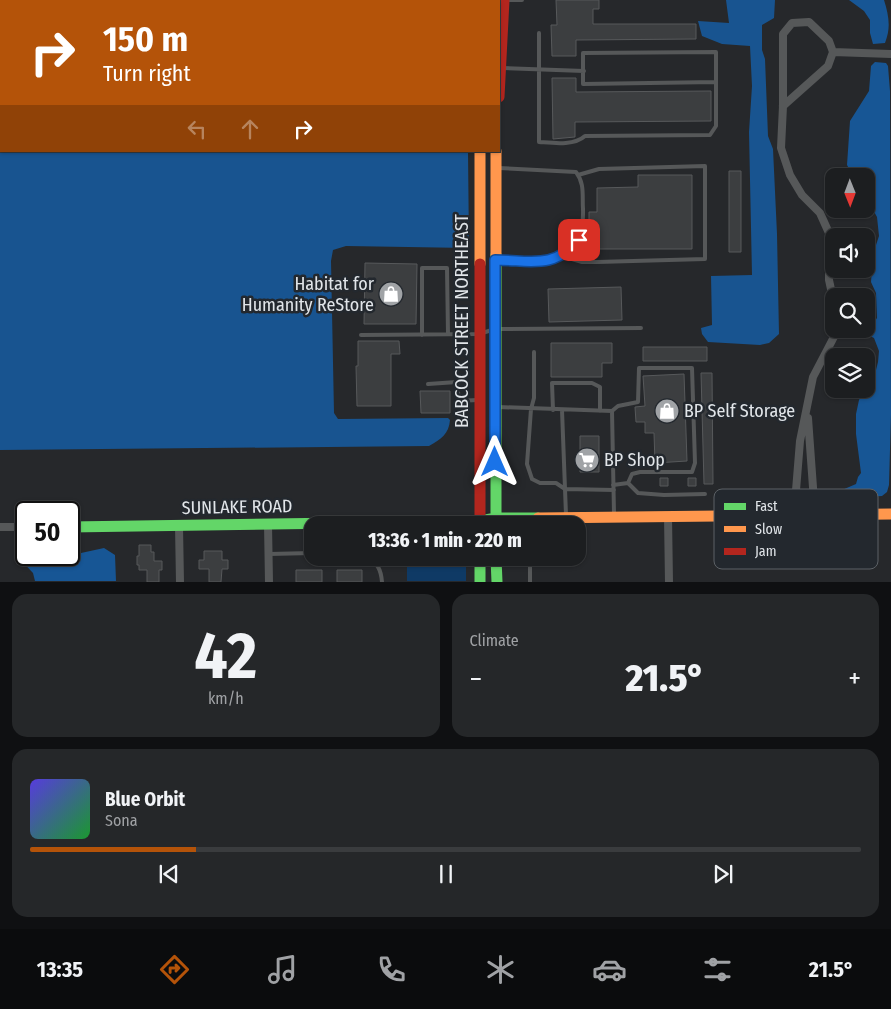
<!DOCTYPE html>
<html lang="en">
<head>
<meta charset="utf-8">
<style>
  :root { --surface:#1c1e20; --page:#252729; --text:#f1f3f6; --muted:#a0a2a5; --line:#3a3c3e; --accent:#b45309 }
  body { margin:0; font-family:"Fira Sans Condensed",sans-serif; background:var(--page); color:var(--text); height:100vh; display:flex; flex-direction:column; font-size:19px; white-space:nowrap }
  * { box-sizing:border-box; margin:0 }
  p { font-size:16px; color:var(--muted) }
  .icon { flex:none; width:28px; height:28px; fill:none; stroke:currentColor; stroke-width:2; stroke-linecap:round; stroke-linejoin:round }
  .map { position:relative; height:582px; overflow:hidden }
  .panel { display:flex; flex-direction:column; gap:12px; padding:12px; background:#0f1012; flex:1 }
  .panel>* { flex:none }
  .banner { position:absolute; left:0px; top:0px; width:500px; height:152px; box-shadow:0 1px 4px #0004,0 0 0 1px var(--line); background:#b45309; color:#fff; overflow:hidden }
  .needle { width:32px; rotate:179deg }
  .fabs { position:absolute; left:825px; top:168px; display:grid; gap:10px }
  .fabs a { display:grid; place-items:center; width:50px; height:50px; border-radius:10px; background:var(--surface); box-shadow:0 1px 4px #0004,0 0 0 1px var(--line); font-size:25px }
  .speed { position:absolute; left:15px; top:501px; display:flex; gap:10px; font-size:25px; font-weight:700; text-align:center }
  .speed>* { display:grid; place-content:center; width:65px; height:65px; border-radius:50%; background:var(--surface); box-shadow:0 1px 4px #0004,0 0 0 1px var(--line); line-height:1 }
  .speed .limit { border:2px solid #111; border-radius:8px; background:#fff; color:#111 }
  .pin { position:absolute; display:grid; place-items:center; width:42px; height:42px; color:#fff; margin:-21px; border-radius:10px; box-shadow:0 2px 8px #0006 }
  .me { position:absolute; width:55px; margin:-28px; rotate:0deg; stroke-linejoin:round; filter:drop-shadow(0 0 4px #0008) }
  .turn { display:flex; align-items:center; gap:18px; height:105px; padding:0 20px; font-size:22px }
  .turn .icon { width:65px; height:65px; stroke-width:2.5 }
  .turn b { display:block; font-size:35px; line-height:42px }
  .lanes { display:flex; align-items:center; height:48px; padding:0 20px; background:#0003; justify-content:center; gap:25px; direction:ltr }
  .lanes .off { opacity:.35 }
  .big { font-size:38px; font-weight:800; line-height:1.1 }
  .panel .card { flex:1; display:flex; flex-direction:column; justify-content:center; gap:8px; min-width:0; padding:0 18px; border-radius:15px; background:var(--page) }
  .panel .dial { align-items:center; gap:0 }
  .dial b { font-size:65px; line-height:1 }
  .song { display:flex; align-items:center; gap:15px }
  .cover { width:60px; height:60px; border-radius:8px; background:linear-gradient(135deg,hsl(250 70% 55%),hsl(130 70% 35%)) }
  .played { height:5px; border-radius:2px; background:linear-gradient(90deg,var(--accent) 20%,var(--line) 20%) }
  .keys { display:flex; justify-content:space-around; direction:ltr }
  .heat { display:flex; justify-content:space-between; align-items:center; font-size:28px; direction:ltr }
  .panel .tiles { flex:1; display:grid; gap:12px; grid-template-columns:1fr 1fr }
  .card:last-child { grid-column:span 2 }
  .trip { position:absolute; left:304px; top:516px; width:282px; height:50px; border-radius:15px; background:var(--surface); box-shadow:0 1px 4px #0004,0 0 0 1px var(--line); font-weight:800; line-height:50px; text-align:center }
  .tab-bar { display:flex; height:80px; justify-content:space-around; align-items:center; background:#0b0c0d; color:var(--muted) }
  .tab-bar .icon { width:35px; height:35px }
  .tab-bar .on { color:var(--accent) }
  .tab-bar b { font-size:22px; color:var(--text) }
  .map>svg:first-child { display:block }
  .green { fill:#0f3a65 }
  .forest { fill:#185490 }
  .water { fill:#175695 }
  .building { fill:#3c3e40; stroke:#57595b }
  .lines { fill:none; stroke-linecap:round; stroke-linejoin:round }
  .lane { stroke:#565859; stroke-width:4 }
  .street { stroke:#565859; stroke-width:8 }
  .fast { stroke:#63d668; stroke-width:11 }
  .slow { stroke:#ff974d; stroke-width:11 }
  .jam { stroke:#b3261e; stroke-width:11 }
  .route-casing { stroke:#114b97; stroke-width:12 }
  .route { stroke:#1a73e8; stroke-width:9 }
  .labels { text-anchor:middle; dominant-baseline:central; stroke-width:5; stroke-linejoin:round; paint-order:stroke }
  .poi-label { font-size:18px; fill:#e1e5e9; stroke:#23282e; text-anchor:start }
  .street-label { font-size:18px; fill:#e1e5e9; stroke:#23282e }
  .key { fill:#23282e; stroke:#5c6166; stroke-width:1 }
  .key-label { font-size:14px; fill:#e1e5e9 }
</style>
</head>
<body>
<div class="map">
<svg width="891" height="582" viewBox="0 0 891 582">
  <rect width="100%" height="100%" fill="#26282b"/>
  <!-- green -->
  <path class="green" d="M407,558h59v23h-59z"/>
  <!-- forest -->
  <path class="forest" d="M0,0h371l-370,1v150h467l1,97 -123,-2 -13,4 -2,11 3,152 4,6 110,-1 2,2c-1,14 -9,19 -21,26l-429,4z
    M726,0h49l-1,18 -12,7v25l3,9 3,77 5,13 4,85 2,100 -10,9 -9,2 -52,-3 -6,-8 -1,-6 11,-3 -1,-49 41,-1 -3,-143 3,-46 -2,-40 -28,-2 -20,-8 -4,-15 31,2z"/>
  <!-- water -->
  <path class="water" d="M849,0h35c5,16 7,28 1,43l-12,1 -3,-11v-13l-6,-9z
    M875,62l11,1 2,3 2,25 1,323 -2,71 -2,7 -5,4 -44,3 -2,-3 6,-6 14,-6 2,-7 3,-4 -5,-39v-20l3,-14 17,-30 2,-8 1,-11 -5,-13 -12,-6v-3h4v-4l8,-3 3,-4 -1,-25 -5,-11 1,-13 4,-24 3,-9 -2,-19 -11,-20v-21h-13l-6,-11 3,-44 19,-30 2,-25z
    M69,548l12,5 23,-5 11,7 1,26h-81l-2,-8 -15,-16 8,-7v5h43z"/>
  <!-- building -->
  <path class="building" d="M556,0h43v9h-6v15h103v15l-120,1v16h-24l-1,-31h6z
    M552,78h24v14l135,-1v30l-136,1v15l-22,2z
    M729,171h12v81h-12z
    M638,175h54v74h-95v-25h-8v-12h8v-24l41,-1z
    M365,263l52,1 -1,60h-52z
    M621,287l1,33 -73,2 -1,-33z
    M358,341h41l1,13h-9v52h-34l-1,-40h2z
    M551,343h61v20h-10v14h-51z
    M643,347h64v14h-64z
    M701,373h11l1,111h-9z
    M684,374l3,87 -32,2 -1,-30h-9v-11h-9l-1,-15 10,-1 -2,-30z
    M420,391h30v22h-29z
    M580,436h19v36h-19z
    M660,478h8v8h-8z
    M688,478h8v8h-8z
    M139,545h12v7h3v9h8v9h-3v12h-12v-12h-8v-5h-2v-9h2z
    M204,551h18v9h6v9h-6l-1,13h-12v-13h-10v-9h5z
    M296,570h26v12h-26z
    M337,570h25v12h-25z"/>
  <g class="lines">
    <!-- lane -->
    <path class="lane" d="M506,0h16
      M452,1v-1
      M539,33v109c14,1 35,4 46,-6l125,-1 6,-9v-44
      M716,52v30l-133,2v-31z
      M503,68l81,3
      M562,256l20,6h15l108,-3v-93l-106,3 -21,6
      M497,260c44,0 88,11 86,-51 -1,-14 2,-25 -7,-37l-78,-4
      M361,335l118,-1 16,-5 146,-1
      M422,335v-67h25l1,66
      M534,352v46l-3,11 -4,55 5,15 8,4h16l9,6 49,1
      M428,384l29,-2 2,19 18,-1
      M498,407l114,4 2,103
      M553,410l-1,-27h40l8,4v24
      M562,410l4,105
      M612,411l6,-5 20,-4 1,-34h53l3,95 -3,9h-52l-8,2 -4,9 -15,2
      M628,483l10,10 26,2 41,-1
      M269,554l43,-1
      M367,558c11,5 14,12 15,24
      M530,558v24"/>
    <!-- street -->
    <path class="street" d="M833,52l58,2
      M783,106l45,-40 5,-14 -4,-11 -20,-19 -17,1 -9,11v72l-2,42 9,27 12,20 18,18 9,20v47l5,23
      M808,418l7,97
      M794,515l6,-74 13,-64 23,-44v-4
      M668,516l1,66
      M268,524l1,58
      M179,526l1,56
      M0,527h26"/>
    <!-- fast -->
    <path class="fast" d="M496,255v269
      M69,527l411,-6 16,-3h42
      M480,558v24
      M496,558l1,24"/>
    <!-- slow -->
    <path class="slow" d="M484,0v1
      M480,151v113
      M496,151v104
      M538,518l353,-4"/>
    <!-- jam -->
    <path class="jam" d="M499,97l5,-97
      M480,264v261"/>
  </g>
  <g class="lines">
    <defs>
      <path id="route" d="M495,462v-202c36,0 57,10 84,-20"/>
    </defs>
    <!-- route casing -->
    <use href="#route" class="route-casing"/>
    <!-- route -->
    <use href="#route" class="route"/>
  </g>
  <!-- icons -->
  <defs>
    <symbol id="shop-disc" viewBox="-11 -11 22 22"><circle r="9.5" fill="#a0a3a6" stroke="#23282e"/><path d="M-5-2.5h2.3a2.7 3.5 0 0 1 5.4 0H5L5.5 6h-11ZM-1.5-2.5h3a1.5 2.3 0 0 0-3 0Z" fill="#fff"/></symbol>
    <symbol id="supermarket-disc" viewBox="-11 -11 22 22"><circle r="9.5" fill="#a0a3a6" stroke="#23282e"/><path d="M-6-5.5h2.5l.6 2H6L4.5 2H-2.5L-4.4-4H-6ZM-1.5 3.2a1.3 1.3 0 1 0 .1 0ZM3 3.2a1.3 1.3 0 1 0 .1 0Z" fill="#fff"/></symbol>
  </defs>
  <g fill-rule="evenodd">
    <use href="#shop-disc" x="377" y="280" width="28" height="28"/>
    <use href="#shop-disc" x="653" y="397" width="28" height="28"/>
    <use href="#supermarket-disc" x="573" y="446" width="28" height="28"/>
  </g>
  <g class="labels">
    <!-- poi labels -->
    <g class="poi-label">
      <text x="374" y="284" text-anchor="end">Habitat for<tspan x="374" dy="21">Humanity ReStore</tspan></text>
      <text x="684" y="411">BP Self Storage</text>
      <text x="604" y="460">BP Shop</text>
    </g>
    <!-- street labels -->
    <g class="street-label">
      <text transform="translate(462 321) rotate(-90)">BABCOCK STREET NORTHEAST</text>
      <text transform="translate(237 507) rotate(-1)">SUNLAKE ROAD</text>
    </g>
  </g>
  <!-- legend -->
  <rect x="714" y="489" width="164" height="80" rx="8" class="key"/>
  <rect x="724" y="503" width="22" height="7" fill="#63d668"/>
  <rect x="724" y="526" width="22" height="6" fill="#ff974d"/>
  <rect x="724" y="548" width="22" height="7" fill="#b3261e"/>
  <g class="key-label">
    <text x="755" y="511">Fast</text>
    <text x="755" y="534">Slow</text>
    <text x="755" y="556">Jam</text>
  </g>
</svg>
<div class="fabs">
<a><svg class="needle" viewBox="-14 -14 28 28"><path d="M0-13l5 13h-10z" fill="#e53935"/><path d="M0 13l5-13h-10z" fill="#a0a2a5"/></svg></a>
<a><svg class="icon" aria-label="sound" viewBox="0 0 24 24"><path d="M4 9h4l5-4v14l-5-4H4zM17 9q2 3 0 6"/></svg></a>
<a><svg class="icon" aria-label="search" viewBox="0 0 24 24"><circle cx="10" cy="10" r="6"/><path d="M15 15l6 6"/></svg></a>
<a><svg class="icon" aria-label="layers" viewBox="0 0 24 24"><path d="M12 4l9 5-9 5-9-5zM3 14l9 5 9-5"/></svg></a>
</div>
<div class="speed"><div class="limit">50</div></div>
<div class="pin" style="left:579px;top:240px;background:#d93025"><svg class="icon" aria-label="arrive" viewBox="0 0 24 24"><path d="M6 21V4h12l-3 4 3 4H6"/></svg></div>
<svg class="me" style="left:495px;top:462px" viewBox="-20 -20 40 40"><path d="M0-17L14 15 0 8-14 15z" fill="#1a73e8" stroke="#fff" stroke-width="4"/></svg>
<div class="trip">13:36 · 1 min · 220 m</div>
<div class="banner">
<div class="turn"><svg class="icon" aria-label="right" viewBox="0 0 24 24"><path d="M7 20v-9h11M14 6l5 5-5 5"/></svg><div><b>150 m</b>Turn right</div></div>
<div class="lanes"><svg class="icon off" aria-label="left" viewBox="0 0 24 24"><path d="M17 20v-9H6M10 6l-5 5 5 5"/></svg><svg class="icon off" aria-label="ahead" viewBox="0 0 24 24"><path d="M12 20V5M6 11l6-6 6 6"/></svg><svg class="icon" aria-label="right" viewBox="0 0 24 24"><path d="M7 20v-9h11M14 6l5 5-5 5"/></svg></div>
</div>
</div>
<section class="panel">
<div class="tiles">
<div class="card dial"><b>42</b><p>km/h</p></div>
<div class="card"><p>Climate</p>
<div class="heat"><a>−</a><b class="big">21.5°</b><a>+</a></div>
</div>
<div class="card">
<div class="song"><i class="cover"></i><div><b>Blue Orbit</b><p>Sona</p></div></div>
<div class="played"></div>
<div class="keys"><svg class="icon" aria-label="previous" viewBox="0 0 24 24"><path d="M18 5L8 12l10 7zM5 5v14"/></svg><svg class="icon" aria-label="pause" viewBox="0 0 24 24"><path d="M8 5v14M16 5v14"/></svg><svg class="icon" aria-label="next" viewBox="0 0 24 24"><path d="M6 5l10 7-10 7zM19 5v14"/></svg></div>
</div>
</div>
</section>
<nav class="tab-bar">
<b>13:35</b>
<svg class="icon on" aria-label="directions" viewBox="0 0 24 24"><path d="M12 3l9 9-9 9-9-9zM9 14v-3h6M13 9l2 2-2 2"/></svg>
<svg class="icon" aria-label="music" viewBox="0 0 24 24"><path d="M9 18V5l10-2v13"/><circle cx="6" cy="18" r="3"/><circle cx="16" cy="16" r="3"/></svg>
<svg class="icon" aria-label="phone" viewBox="0 0 24 24"><path d="M5 4h4l2 5-3 2q2 4 5 5l2-3 5 2v4C11 20 4 13 5 4z"/></svg>
<svg class="icon" aria-label="climate" viewBox="0 0 24 24"><path d="M12 3v18M4 7l16 10M4 17L20 7"/></svg>
<svg class="icon" aria-label="car" viewBox="0 0 24 24"><path d="M5 17H2v-5l4-1 3-4h7l3 4 3 1v5h-3M9 17h6M6 11h13"/><circle cx="7" cy="17" r="2"/><circle cx="17" cy="17" r="2"/></svg>
<svg class="icon" aria-label="filters" viewBox="0 0 24 24"><path d="M4 7h16M4 17h16"/><circle cx="9" cy="7" r="2"/><circle cx="15" cy="17" r="2"/></svg>
<b>21.5°</b>
</nav>
</body>
</html>
